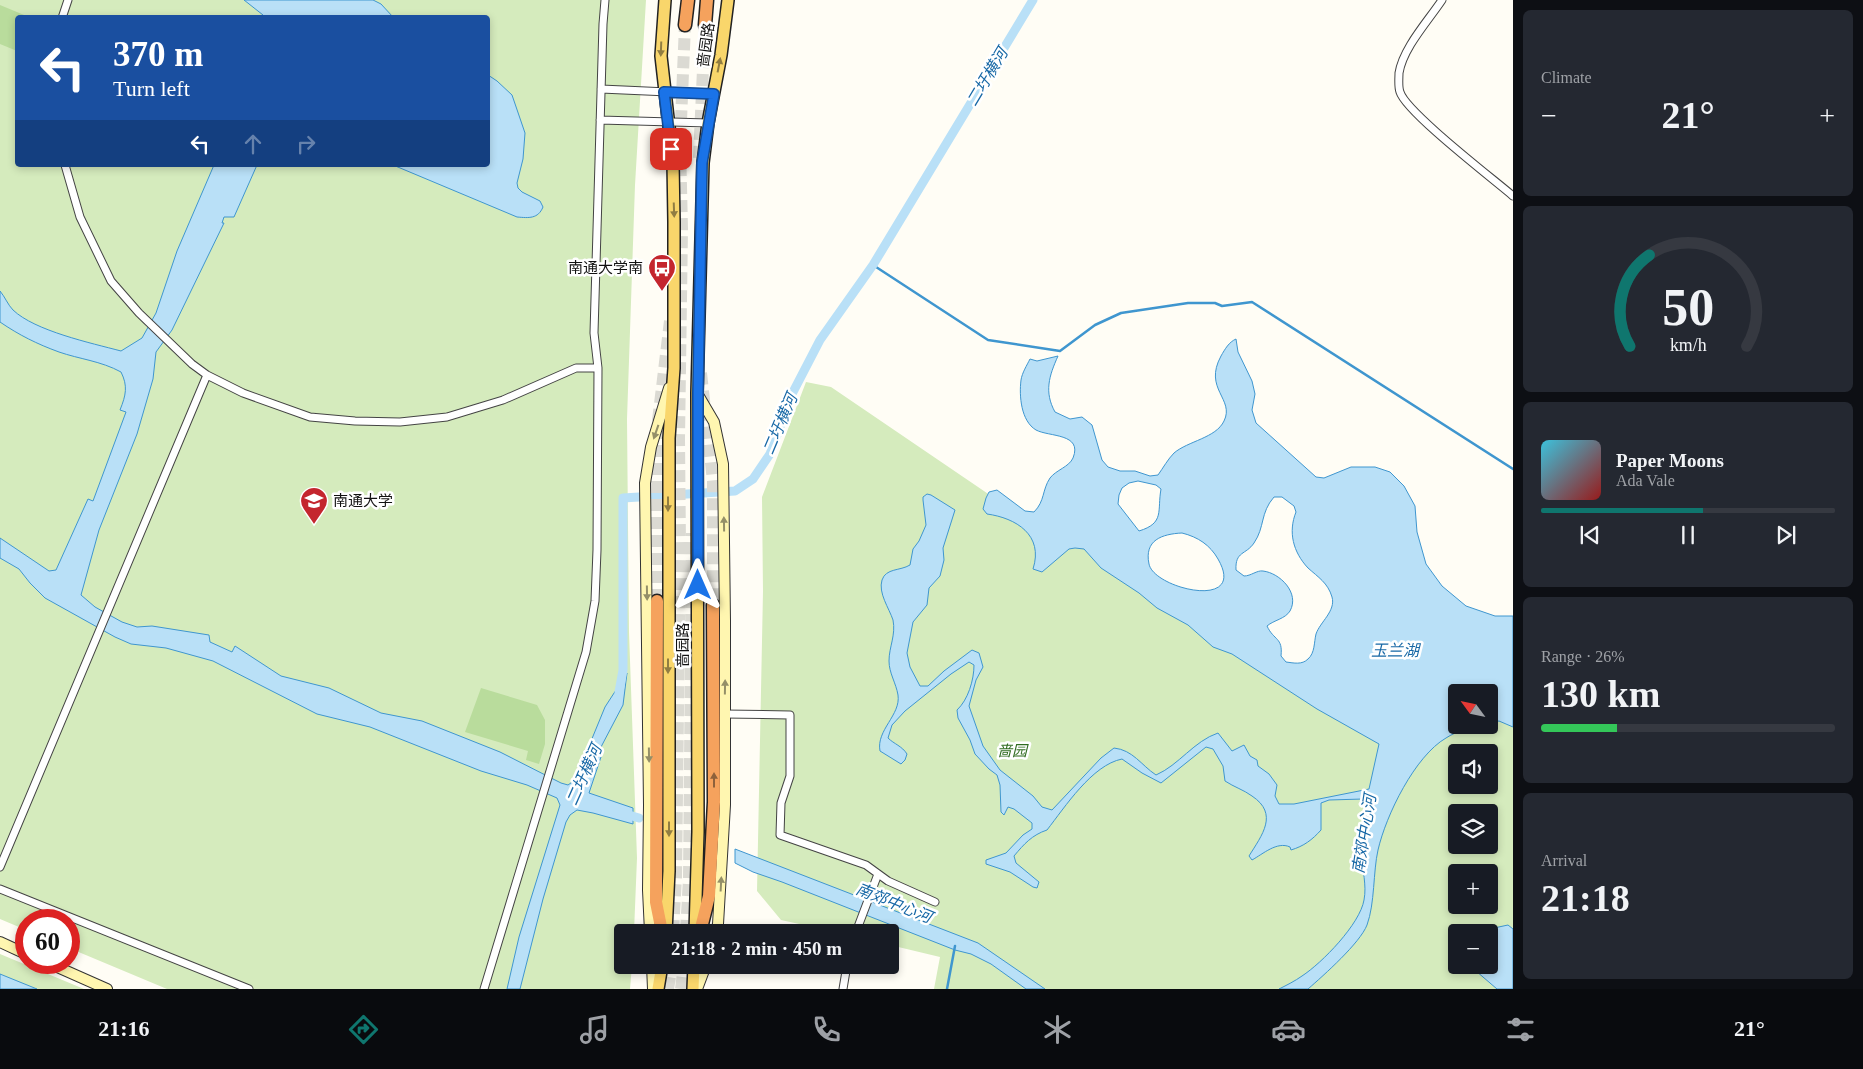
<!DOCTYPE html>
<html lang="en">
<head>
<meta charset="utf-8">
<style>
  :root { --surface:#171b24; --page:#242831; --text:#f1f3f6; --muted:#9ea1a6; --line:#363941; --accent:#0f766e }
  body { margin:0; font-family:"Times New Roman","Noto Sans SC",serif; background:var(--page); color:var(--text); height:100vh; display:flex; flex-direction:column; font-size:19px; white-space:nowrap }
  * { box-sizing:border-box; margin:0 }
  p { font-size:16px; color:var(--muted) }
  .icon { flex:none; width:28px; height:28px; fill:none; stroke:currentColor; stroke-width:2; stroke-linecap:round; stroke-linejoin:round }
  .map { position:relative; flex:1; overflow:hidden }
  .details { display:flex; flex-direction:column; gap:10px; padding:10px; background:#0d0f14; width:350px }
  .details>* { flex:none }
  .guide { position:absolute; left:15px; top:15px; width:475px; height:152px; border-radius:5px; box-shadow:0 2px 8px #0003; background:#1a4fa0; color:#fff; overflow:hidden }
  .needle { width:32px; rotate:303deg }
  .buttons { position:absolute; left:1448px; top:684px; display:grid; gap:10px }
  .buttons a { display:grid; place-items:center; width:50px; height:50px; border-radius:5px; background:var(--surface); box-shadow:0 2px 8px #0003; font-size:25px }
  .speed { position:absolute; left:15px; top:909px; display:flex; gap:10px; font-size:25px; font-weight:700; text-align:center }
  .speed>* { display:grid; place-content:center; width:65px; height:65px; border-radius:50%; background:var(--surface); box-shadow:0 2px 8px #0003; line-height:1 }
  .speed .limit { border:8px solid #d22; background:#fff; color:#111 }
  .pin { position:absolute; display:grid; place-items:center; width:42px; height:42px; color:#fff; margin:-21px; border-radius:10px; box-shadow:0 2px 8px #0006 }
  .me { position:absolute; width:55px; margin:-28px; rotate:0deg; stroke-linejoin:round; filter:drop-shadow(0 0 4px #0008) }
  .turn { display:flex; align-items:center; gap:18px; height:105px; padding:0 15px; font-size:22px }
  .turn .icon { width:65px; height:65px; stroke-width:2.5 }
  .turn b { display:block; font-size:35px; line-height:42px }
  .lanes { display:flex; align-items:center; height:48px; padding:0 15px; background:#0003; justify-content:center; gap:25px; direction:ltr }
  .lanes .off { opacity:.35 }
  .big { font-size:38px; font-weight:600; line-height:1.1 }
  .details .widget { flex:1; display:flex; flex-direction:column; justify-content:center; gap:8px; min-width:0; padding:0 18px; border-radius:8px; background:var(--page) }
  .details .dial { align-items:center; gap:0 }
  .dial svg { height:130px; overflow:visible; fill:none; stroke:var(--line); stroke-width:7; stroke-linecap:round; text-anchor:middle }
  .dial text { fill:var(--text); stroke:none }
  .song { display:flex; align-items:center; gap:15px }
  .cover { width:60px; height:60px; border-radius:8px; background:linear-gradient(135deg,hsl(190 70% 55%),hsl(0 70% 35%)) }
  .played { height:5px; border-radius:2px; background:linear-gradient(90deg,var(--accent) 55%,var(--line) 55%) }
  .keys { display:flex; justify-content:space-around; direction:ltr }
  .heat { display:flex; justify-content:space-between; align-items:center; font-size:28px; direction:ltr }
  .charge { height:8px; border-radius:4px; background:linear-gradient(90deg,#34c759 26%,var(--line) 0) }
  .trip { position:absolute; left:614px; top:924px; width:285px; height:50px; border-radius:5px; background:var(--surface); box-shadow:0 2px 8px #0003; font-weight:600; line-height:50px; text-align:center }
  .dock { display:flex; height:80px; justify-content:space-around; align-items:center; background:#090b0e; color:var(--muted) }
  .dock .icon { width:35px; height:35px }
  .dock .current { color:var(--accent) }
  .dock b { font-size:22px; color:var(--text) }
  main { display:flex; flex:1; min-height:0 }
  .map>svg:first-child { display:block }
  .green { fill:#d5ebbd; fill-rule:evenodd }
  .forest { fill:#b9dc9c }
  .water { fill:#b9e0f7; stroke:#3f96cf; fill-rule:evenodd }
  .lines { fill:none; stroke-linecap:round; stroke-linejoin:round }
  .stream { stroke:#3f96cf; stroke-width:2.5 }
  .canal { stroke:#b9e0f7; stroke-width:9 }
  .highway-tunnel { stroke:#dbdad3; stroke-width:12; stroke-dasharray:12 6; stroke-linecap:butt }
  .street-casing { stroke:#444; stroke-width:9 }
  .secondary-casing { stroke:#333; stroke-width:12 }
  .primary-casing { stroke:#222; stroke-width:14 }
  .highway-casing { stroke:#222; stroke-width:15 }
  .street { stroke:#fff; stroke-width:7 }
  .secondary { stroke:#fff6b0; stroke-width:10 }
  .primary { stroke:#f9d66b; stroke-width:11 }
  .highway { stroke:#f5a25d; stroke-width:12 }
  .oneway { fill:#917d42 }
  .oneway2 { fill:#948f68 }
  .oneway3 { fill:#8e613b }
  .route-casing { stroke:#114b97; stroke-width:12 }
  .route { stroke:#1a73e8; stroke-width:9 }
  .labels { text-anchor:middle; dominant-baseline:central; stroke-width:5; stroke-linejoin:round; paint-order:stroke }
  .street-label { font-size:15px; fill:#111; stroke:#fff }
  .poi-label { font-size:15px; fill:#111; stroke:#fff; text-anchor:end }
  .park-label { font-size:15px; font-style:italic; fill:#2f6b1f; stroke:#fff }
  .water-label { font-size:16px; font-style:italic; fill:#1768a6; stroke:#fff }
</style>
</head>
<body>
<main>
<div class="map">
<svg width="1513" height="989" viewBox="0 0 1513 989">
  <rect width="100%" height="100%" fill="#fffdf5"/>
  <!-- green -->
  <path class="green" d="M0,0h646l-11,185 -8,234 2,213 8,226 -3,74h-12v33h10l-2,24h-463l-98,-41v-28h-43v10l-26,-11zM18,18h470v147h-470z
    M806,382l25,5 197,134 95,42 209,141 124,21h33v-29l24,11v282h-579l6,-32 -50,-12v-13h-54l-55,-12 -24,-29 6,-300 -1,-94zM1456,752h33v33h-33zM1456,812h33v33h-33zM1456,872h33v33h-33zM1456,932h33v33h-33z
    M0,954l84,35h-84z"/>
  <!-- forest -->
  <path class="forest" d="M0,5l29,12 -11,1 -1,33 -17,-7z
    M481,688l56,17 8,15v24l-6,20 -13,-4 2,-9 -63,-19z"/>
  <!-- water -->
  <path class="water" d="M244,0h129l8,4 12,13h-130v-2z
    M488,75l9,6 15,14 13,38 -2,26 -6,24 1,5 4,4 18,9 3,6c-5,12 -14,11 -26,10l-124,-52h95z
    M214,165h43l-23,52h-10l-2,6h2l-52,107 -16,22 -3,27 -16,55 -38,96 -18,65 14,12 27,15 15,5 15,-1 57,9 1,7 22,10 3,-6 46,30 48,12 52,25 41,8 78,31 61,31 7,2 7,-5 30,-73 22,-34 -4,32 -22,42v10l-12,36 44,15v16l-40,-11 -16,-3 -7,5 -4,7 -23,77 -23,90h-13l12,-52 41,-132 -3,-7 -30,-13 -46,-14 -111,-44 -53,-13 -104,-53 -47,-13 -35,-4 -16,-7 -70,-39 -15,-15 -11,-14 -19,-11v-20l49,33 7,-1 32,-71 5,2 33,-89 -6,-2c6,-15 8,-24 1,-38 -20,-11 -42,-13 -62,-20 -22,-8 -40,-17 -59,-30v-31c5,6 8,14 13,19 22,21 78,33 108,41l21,-13 14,-25 21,-62z
    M1236,339l2,13 14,29 3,13 -3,16 4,13 60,54 8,1 27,-11h24l15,5 14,14 11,20 2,26 9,32 16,22 24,20 29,10h18v111l-14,-6 -10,2v-31h-33v33h25c-13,3 -24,6 -35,13 -31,18 -60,77 -68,112 -5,22 -3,53 -11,75 -7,18 -43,50 -59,64h-29c8,-4 16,-8 23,-13 20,-13 58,-52 62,-76 3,-15 -2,-30 -2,-45 0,-18 3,-36 5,-54l-4,-2 -34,1 -8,3v27c-9,10 -17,16 -30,20l-1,-3c-13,-6 -27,7 -38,13l-3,-4c13,-21 30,-42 3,-60 -8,-6 -18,-9 -27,-15l-2,-15 -10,-17 -7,-2 -45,36 -19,-10 -20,-14c-30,6 -57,48 -75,71 -15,5 -23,14 -33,26l2,7 23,19 -2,6 -4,-1 -23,-15 -24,-8v-4l20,-7 17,-18 9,-6v-6l-18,-14 -6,-2 -4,8 -3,-3 -1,-27 -3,-10 -8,-6 -14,-15 -5,-14 -12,-22 -1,-8c11,-10 17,-30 17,-45l-5,-3 -18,12 -46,37 -13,14 -4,13c6,6 14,8 19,16l-2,6 -4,4 -21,-13c-4,-21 21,-36 18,-56 -2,-12 -9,-22 -9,-34 0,-14 7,-26 4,-41 -4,-12 -15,-27 -11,-40 4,-12 18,-9 28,-15l3,-16 6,-8 7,-16 -3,-25v-3l4,-3 4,1 24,15 -12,38 1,12 -4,16 -11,12 -2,17 -14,17 -6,31 3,14 10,19h8l16,-15 28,-21 7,3 4,14 -7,13 -7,26 14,40 17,24 33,26 9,11 10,3 49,-52 13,-10c19,2 27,17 42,27 23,-10 38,-34 62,-42l14,18 12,-6 6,11 7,4 1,6 11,8 8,11 -2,11 4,8h15l75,-15 10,-45 -62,-35 -85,-55 -19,-7 -25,-22 -31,-17 -18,-15 -38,-25 -17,-19 -9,-1 -6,1 -27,23 -9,-3c11,-34 -17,-51 -46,-55l-4,-5 3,-11 3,-6 8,-2 28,21 9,1c11,-11 8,-22 16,-34 6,-8 19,-11 23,-20 10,-25 -24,-21 -37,-28 -15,-9 -17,-34 -15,-50 1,-7 6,-15 9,-21l7,2 21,-5c-9,20 -14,36 -3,56l15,7 12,-2 10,8 10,35 6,7 12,4h15l15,5 8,-1c5,-7 10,-16 16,-22 14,-12 42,-15 50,-32 11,-22 -21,-32 -3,-65 4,-7 8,-14 15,-17zM1138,481l18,4 5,4c-4,22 4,34 -22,42l-21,-27 1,-9 3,-7 7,-5zM1274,497h8l12,9 2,6c-8,20 -3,40 12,56 10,9 20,15 24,29 4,14 -12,25 -16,37 -2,8 -1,19 -8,25 -6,6 -14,4 -22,3l-5,-6c2,-19 -7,-15 -14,-30 7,-6 18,-7 23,-15 10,-18 -10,-38 -27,-40 -6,-1 -12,5 -19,5l-8,-6c-1,-19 10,-15 18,-27 11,-16 6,-30 20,-46zM1182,533c16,4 28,12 36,26 30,52 -64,30 -69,5 -5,-24 13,-30 33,-31z
    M735,849l243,94 67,46h-19l-35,-25 -20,-10 -16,-4 -173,-68 -29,-10 -18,-9z
    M1508,925l5,4v60h-16l-21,-18 -2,-6h15l-1,-33 6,-4z
    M0,974l37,15h-37z"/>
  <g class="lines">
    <!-- stream -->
    <path class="stream" d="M873,265l115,75 72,11 35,-26 26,-12 67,-10h27l7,3 30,-4 261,167
      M947,989l8,-43"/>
    <!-- canal -->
    <path class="canal" d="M619,692l4,-22v-172l112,-7 18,-12 17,-25 22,-60 28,-54 53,-75 160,-265
      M622,813l17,5"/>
    <!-- highway-tunnel -->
    <path class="highway-tunnel" d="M699,158l6,-133
      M701,373l12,108v124
      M657,601l-1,-164 14,-116
      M673,932l3,-55 4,-331 -1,-107 3,-210 -2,-85 5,-119
      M686,932l3,-54 3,-345
      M668,989l4,-24
      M681,989l3,-24"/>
    <defs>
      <path id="street" d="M1442,0c-14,21 -39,48 -43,73 0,5 -1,14 1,19 6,20 92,86 113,104
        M62,18l6,-18
        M601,89l112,5
        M600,120l108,3
        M65,165l15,52 31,64 28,32 53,51 15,11 36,18 67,24 45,4 45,1 47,-5 56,-17 73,-32h22
        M724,714l66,1v61l-9,27 -1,32 86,30 22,16 47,21
        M0,867l207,-492
        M0,889l249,100
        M856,932l22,-58
        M484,989l102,-337 9,-51 2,-51 1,-182 -4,-35 9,-309 2,-24
        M843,989l4,-24"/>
      <path id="secondary" d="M697,393l17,29 9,42 2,156v185l-7,119 -2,8
        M650,932l-2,-42 1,-85 -4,-322 6,-36 18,-59
        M0,942l26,12
        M46,962l61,27
        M652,965l1,24
        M697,989l9,-24"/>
      <path id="primary" d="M665,0l-4,56 12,106 1,60v146l-5,70v433l-3,61
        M695,932l3,-100 -1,-439 6,-230 5,-40 13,-68 7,-55
        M658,989l4,-24
        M693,989l1,-24"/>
      <path id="highway" d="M685,25l3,-25
        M705,25l2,-25
        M657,601l-1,301 6,30
        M700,932l9,-36 5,-94 -1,-197"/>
    </defs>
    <!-- street casing -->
    <use href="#street" class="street-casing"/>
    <!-- secondary casing -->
    <use href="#secondary" class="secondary-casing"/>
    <!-- primary casing -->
    <use href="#primary" class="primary-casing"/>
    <!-- highway casing -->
    <use href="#highway" class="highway-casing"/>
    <!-- street -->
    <use href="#street" class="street"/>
    <!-- secondary -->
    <use href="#secondary" class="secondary"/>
    <!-- primary -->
    <use href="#primary" class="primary"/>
    <!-- highway -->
    <use href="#highway" class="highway"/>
  </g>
  <!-- one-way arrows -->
  <defs><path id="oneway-solid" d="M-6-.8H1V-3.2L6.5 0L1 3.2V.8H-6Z" transform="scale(1.25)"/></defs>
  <g class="oneway">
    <use href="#oneway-solid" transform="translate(661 49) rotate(92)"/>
    <use href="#oneway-solid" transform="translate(719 65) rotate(-79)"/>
    <use href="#oneway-solid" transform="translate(674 210) rotate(88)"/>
    <use href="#oneway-solid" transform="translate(668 504) rotate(90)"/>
    <use href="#oneway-solid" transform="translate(668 666) rotate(90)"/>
    <use href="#oneway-solid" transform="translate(669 829) rotate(90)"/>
  </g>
  <g class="oneway2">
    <use href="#oneway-solid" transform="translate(656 432) rotate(109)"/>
    <use href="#oneway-solid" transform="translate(724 524) rotate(-91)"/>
    <use href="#oneway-solid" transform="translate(647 593) rotate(89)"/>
    <use href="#oneway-solid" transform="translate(725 687) rotate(-89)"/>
    <use href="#oneway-solid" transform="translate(649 755) rotate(89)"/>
    <use href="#oneway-solid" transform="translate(721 884) rotate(-87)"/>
  </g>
  <use class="oneway3" href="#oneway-solid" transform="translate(714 780) rotate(-90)"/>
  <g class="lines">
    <defs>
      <path id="route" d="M671,149l-7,-57 50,2 -12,69 -4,230v192"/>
    </defs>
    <!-- route casing -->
    <use href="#route" class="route-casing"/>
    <!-- route -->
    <use href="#route" class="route"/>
  </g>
  <!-- icons -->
  <defs>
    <symbol id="bus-pin" viewBox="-11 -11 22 30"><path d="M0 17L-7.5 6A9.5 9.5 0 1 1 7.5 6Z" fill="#c4262e" stroke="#fff"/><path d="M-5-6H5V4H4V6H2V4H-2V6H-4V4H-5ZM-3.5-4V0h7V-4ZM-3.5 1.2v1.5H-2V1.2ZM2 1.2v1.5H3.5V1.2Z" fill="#fff"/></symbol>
    <symbol id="university-pin" viewBox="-11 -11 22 30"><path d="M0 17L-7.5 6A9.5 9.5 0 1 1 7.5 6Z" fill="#c4262e" stroke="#fff"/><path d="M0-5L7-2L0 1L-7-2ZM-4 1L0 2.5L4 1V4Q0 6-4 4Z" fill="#fff"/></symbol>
  </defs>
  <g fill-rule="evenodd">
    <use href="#bus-pin" x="646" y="252" width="32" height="43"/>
    <use href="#university-pin" x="298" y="485" width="32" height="43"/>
  </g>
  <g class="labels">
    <!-- street labels -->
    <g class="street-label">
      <text transform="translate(706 45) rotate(-82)">啬园路</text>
      <text transform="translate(683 645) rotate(-90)">啬园路</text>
    </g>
    <!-- poi labels -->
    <g class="poi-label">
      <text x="643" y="268">南通大学南</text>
      <text x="333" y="501" text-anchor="start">南通大学</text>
    </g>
    <!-- park labels -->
    <g class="park-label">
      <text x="1012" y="751">啬园</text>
    </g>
    <!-- water labels -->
    <g class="water-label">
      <text transform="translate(987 77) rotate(-59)">二圩横河</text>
      <text transform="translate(780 424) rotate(-67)">二圩横河</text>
      <text x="1395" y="650">玉兰湖</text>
      <text transform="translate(584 775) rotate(-66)">二圩横河</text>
      <text transform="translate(1364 834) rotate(-81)">南郊中心河</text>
      <text transform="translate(894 903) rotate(22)">南郊中心河</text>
    </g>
  </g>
</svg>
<div class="buttons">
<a><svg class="needle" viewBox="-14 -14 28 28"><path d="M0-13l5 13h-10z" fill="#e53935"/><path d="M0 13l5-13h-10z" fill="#9ea1a6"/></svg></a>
<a><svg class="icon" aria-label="sound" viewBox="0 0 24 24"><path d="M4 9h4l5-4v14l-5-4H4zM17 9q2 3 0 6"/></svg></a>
<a><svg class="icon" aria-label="layers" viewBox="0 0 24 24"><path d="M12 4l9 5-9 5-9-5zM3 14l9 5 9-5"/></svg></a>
<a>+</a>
<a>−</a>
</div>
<div class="speed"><div class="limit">60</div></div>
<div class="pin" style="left:671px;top:149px;background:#d93025"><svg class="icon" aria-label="arrive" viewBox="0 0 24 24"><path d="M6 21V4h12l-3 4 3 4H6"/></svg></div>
<svg class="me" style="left:698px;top:585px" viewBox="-20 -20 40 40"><path d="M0-17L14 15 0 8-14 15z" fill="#1a73e8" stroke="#fff" stroke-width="4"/></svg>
<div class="trip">21:18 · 2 min · 450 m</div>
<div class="guide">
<div class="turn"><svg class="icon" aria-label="left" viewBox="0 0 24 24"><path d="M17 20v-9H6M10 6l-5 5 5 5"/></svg><div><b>370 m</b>Turn left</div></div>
<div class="lanes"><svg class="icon" aria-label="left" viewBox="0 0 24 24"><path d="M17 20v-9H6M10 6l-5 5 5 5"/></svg><svg class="icon off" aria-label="ahead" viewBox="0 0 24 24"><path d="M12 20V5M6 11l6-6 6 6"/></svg><svg class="icon off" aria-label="right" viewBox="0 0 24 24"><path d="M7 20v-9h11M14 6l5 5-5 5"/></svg></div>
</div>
</div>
<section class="details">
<div class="widget"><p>Climate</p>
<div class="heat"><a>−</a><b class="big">21°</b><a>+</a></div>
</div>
<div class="widget dial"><svg viewBox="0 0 100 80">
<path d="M14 69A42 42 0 1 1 86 69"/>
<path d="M14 69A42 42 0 0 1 26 13" stroke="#0f766e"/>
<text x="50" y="56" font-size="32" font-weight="700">50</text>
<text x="50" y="72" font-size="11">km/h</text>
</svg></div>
<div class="widget">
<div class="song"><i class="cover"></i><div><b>Paper Moons</b><p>Ada Vale</p></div></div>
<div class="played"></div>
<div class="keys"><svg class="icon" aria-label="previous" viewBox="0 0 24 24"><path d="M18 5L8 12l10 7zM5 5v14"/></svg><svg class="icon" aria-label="pause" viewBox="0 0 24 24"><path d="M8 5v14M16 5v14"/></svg><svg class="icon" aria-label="next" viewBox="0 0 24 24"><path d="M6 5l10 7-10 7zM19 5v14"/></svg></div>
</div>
<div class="widget"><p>Range · 26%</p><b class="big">130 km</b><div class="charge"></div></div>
<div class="widget"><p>Arrival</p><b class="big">21:18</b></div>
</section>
</main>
<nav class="dock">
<b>21:16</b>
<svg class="icon current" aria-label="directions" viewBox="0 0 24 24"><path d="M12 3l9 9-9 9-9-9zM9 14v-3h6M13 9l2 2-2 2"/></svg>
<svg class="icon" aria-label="music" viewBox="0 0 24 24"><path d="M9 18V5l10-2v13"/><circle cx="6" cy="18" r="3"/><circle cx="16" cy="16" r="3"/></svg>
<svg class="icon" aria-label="phone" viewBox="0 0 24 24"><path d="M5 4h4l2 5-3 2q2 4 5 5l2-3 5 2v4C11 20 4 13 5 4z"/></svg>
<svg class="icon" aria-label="climate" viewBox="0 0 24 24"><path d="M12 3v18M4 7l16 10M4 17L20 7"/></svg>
<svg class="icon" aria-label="car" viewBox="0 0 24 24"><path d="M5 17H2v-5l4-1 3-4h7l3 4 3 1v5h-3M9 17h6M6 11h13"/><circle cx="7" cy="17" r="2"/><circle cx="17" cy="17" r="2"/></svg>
<svg class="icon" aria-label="filters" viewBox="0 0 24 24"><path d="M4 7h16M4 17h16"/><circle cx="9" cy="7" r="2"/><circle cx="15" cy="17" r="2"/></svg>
<b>21°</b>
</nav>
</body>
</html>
